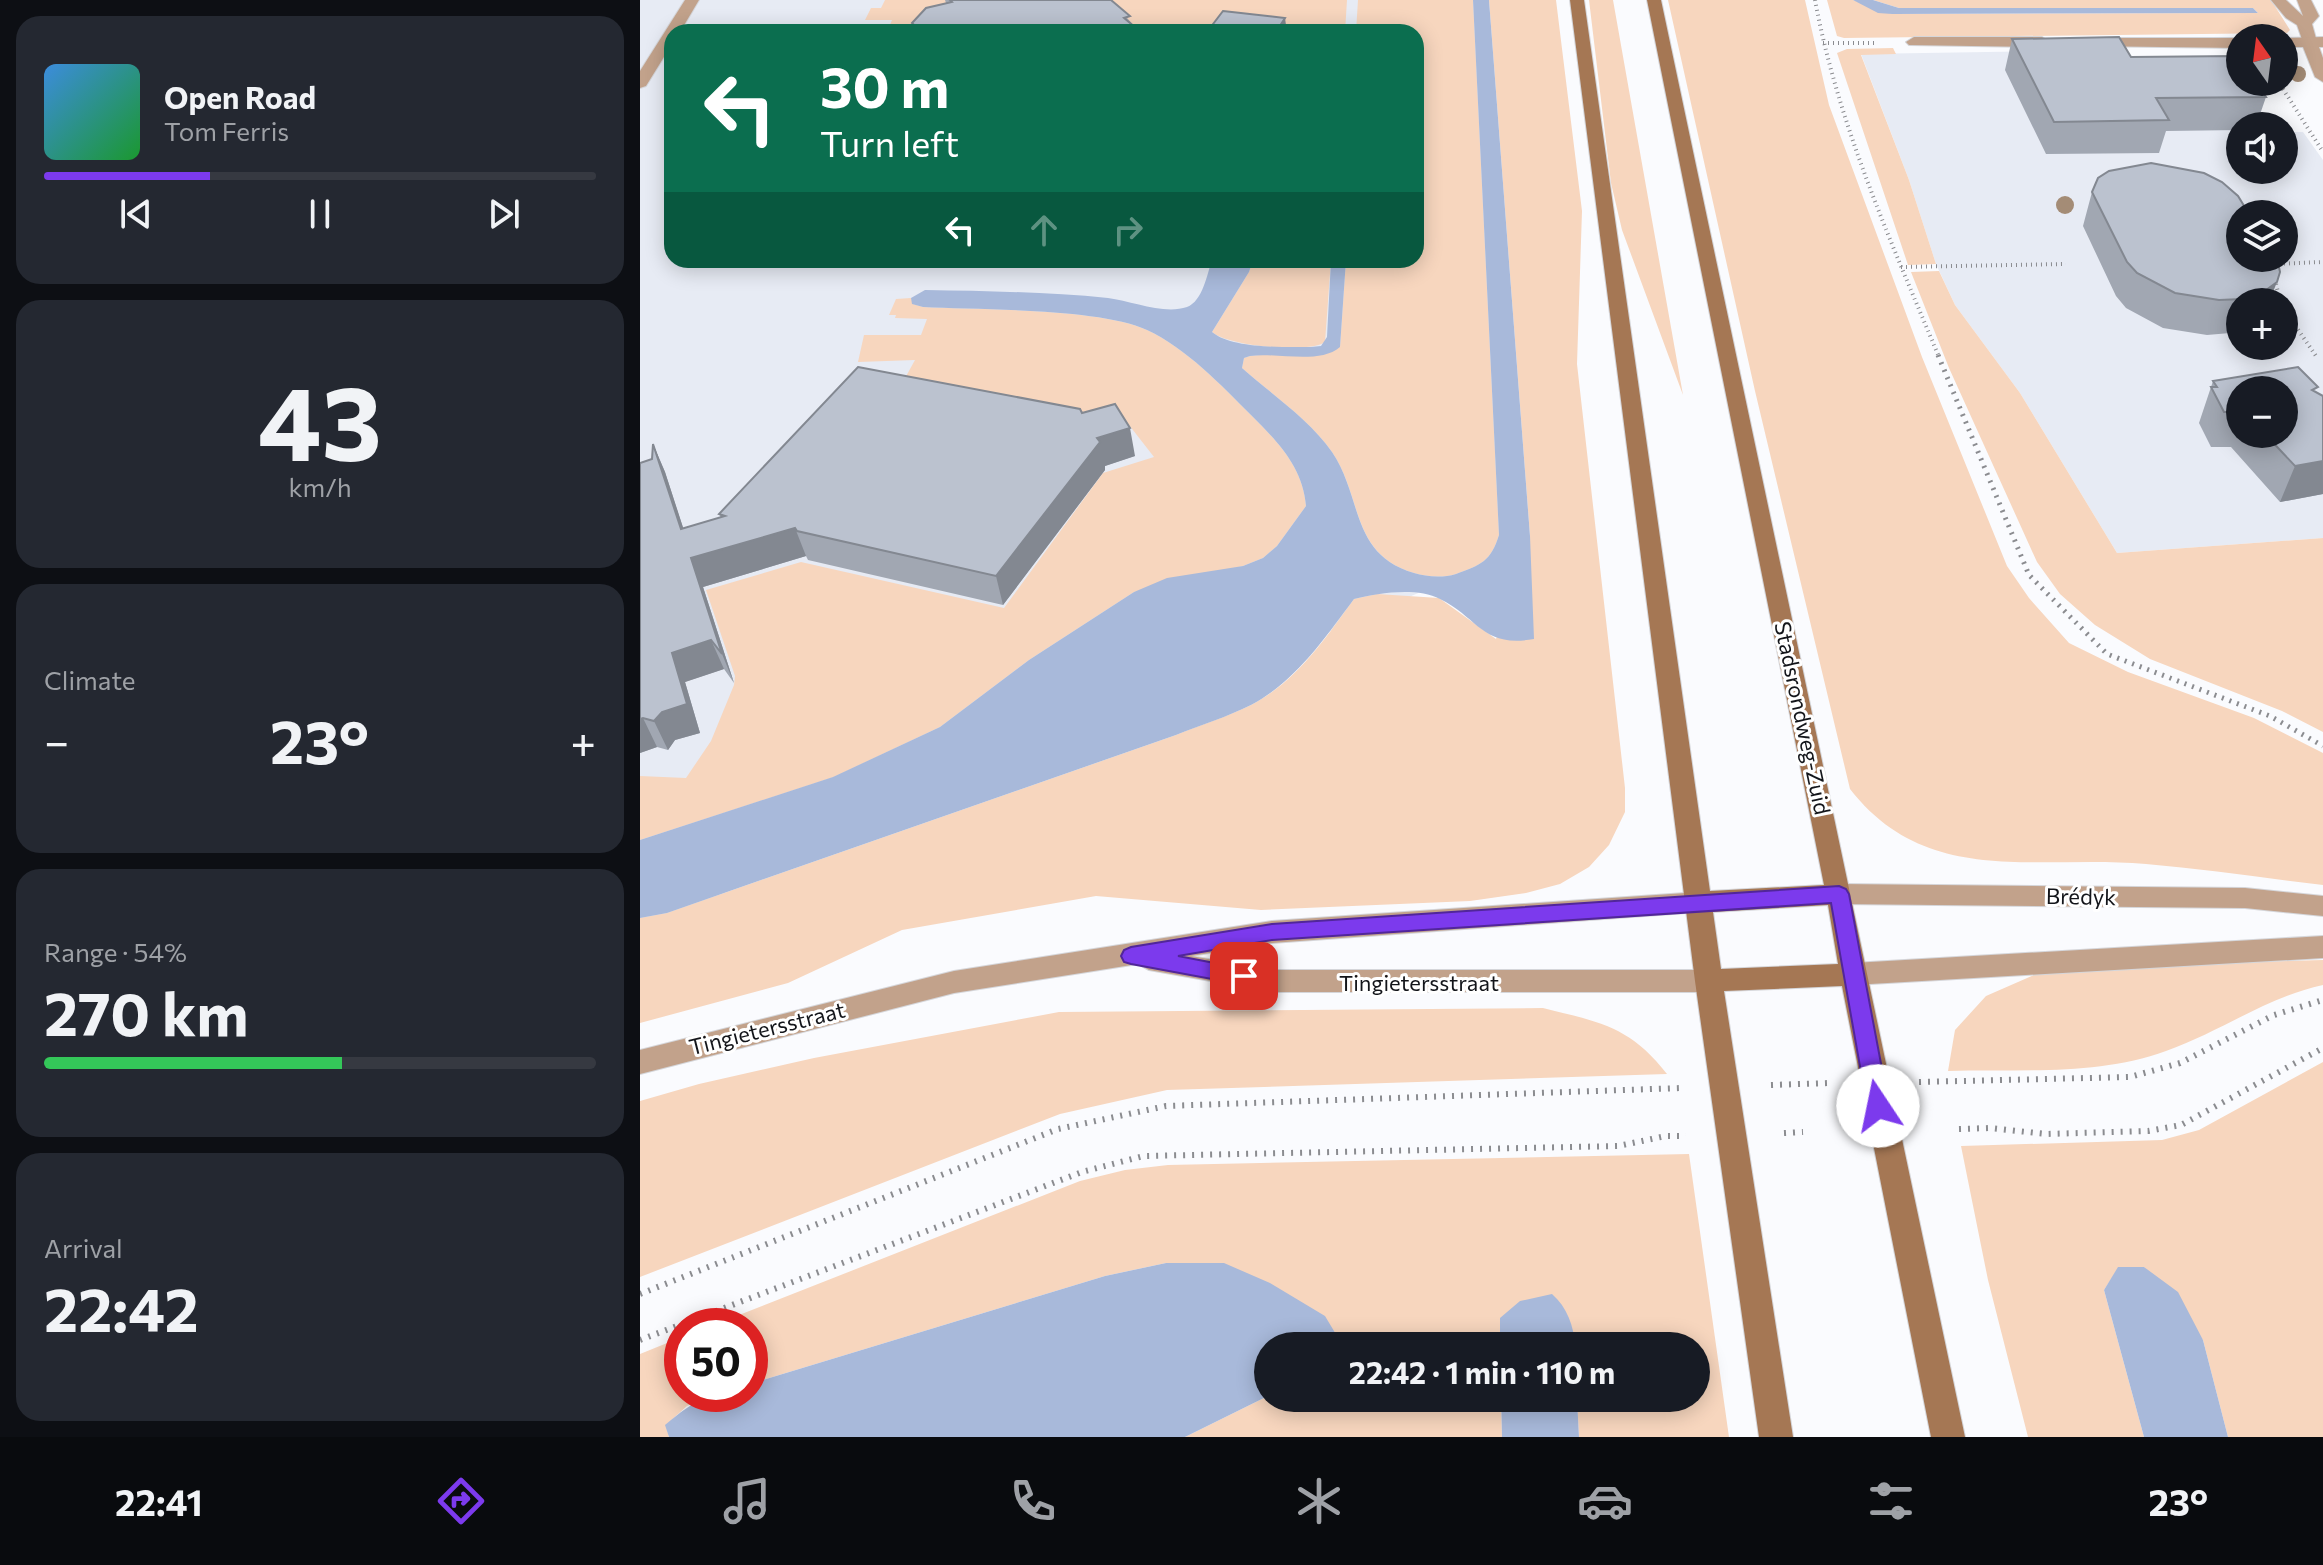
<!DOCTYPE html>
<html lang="en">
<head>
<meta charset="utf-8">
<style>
  :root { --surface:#171b24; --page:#242831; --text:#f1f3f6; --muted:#9ea1a6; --line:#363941; --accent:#7c3aed }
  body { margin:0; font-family:Commissioner,sans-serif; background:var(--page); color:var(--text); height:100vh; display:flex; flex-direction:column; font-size:30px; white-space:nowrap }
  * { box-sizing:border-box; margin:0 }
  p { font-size:26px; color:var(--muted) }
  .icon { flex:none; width:44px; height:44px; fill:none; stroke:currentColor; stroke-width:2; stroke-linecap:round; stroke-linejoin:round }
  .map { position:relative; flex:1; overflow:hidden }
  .side { display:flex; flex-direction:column; gap:16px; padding:16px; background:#0d0f14; width:640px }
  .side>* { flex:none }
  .guide { position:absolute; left:24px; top:24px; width:760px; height:244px; border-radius:24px; box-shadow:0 4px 20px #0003; background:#0b6e4f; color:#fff; overflow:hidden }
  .needle { width:52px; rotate:346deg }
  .tools { position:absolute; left:1586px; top:24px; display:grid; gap:16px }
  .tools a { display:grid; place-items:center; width:72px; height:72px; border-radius:50%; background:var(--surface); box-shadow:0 4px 20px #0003; font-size:40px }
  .speed { position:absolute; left:24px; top:1308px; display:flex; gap:16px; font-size:40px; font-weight:700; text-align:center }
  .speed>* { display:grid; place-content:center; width:104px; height:104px; border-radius:50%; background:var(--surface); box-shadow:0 4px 20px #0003; line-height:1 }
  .speed .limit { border:12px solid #d22; background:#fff; color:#111 }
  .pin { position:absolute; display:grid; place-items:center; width:68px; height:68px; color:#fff; margin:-34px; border-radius:16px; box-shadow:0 4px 12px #0006 }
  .me { position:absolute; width:88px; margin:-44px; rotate:349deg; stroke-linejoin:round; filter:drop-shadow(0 0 6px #0008) }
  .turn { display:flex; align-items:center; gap:28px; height:168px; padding:0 24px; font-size:36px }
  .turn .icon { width:104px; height:104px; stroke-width:2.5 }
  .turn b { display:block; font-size:56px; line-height:68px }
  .lanes { display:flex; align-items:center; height:76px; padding:0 24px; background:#0003; justify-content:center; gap:40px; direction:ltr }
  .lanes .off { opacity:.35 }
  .big { font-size:60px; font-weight:700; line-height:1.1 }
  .side .card { flex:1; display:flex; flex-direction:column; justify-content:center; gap:12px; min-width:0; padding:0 28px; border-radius:24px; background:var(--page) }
  .side .dial { align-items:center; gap:0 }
  .dial b { font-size:104px; line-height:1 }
  .song { display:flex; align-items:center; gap:24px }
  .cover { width:96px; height:96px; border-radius:12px; background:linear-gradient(135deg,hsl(210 70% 55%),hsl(130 70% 35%)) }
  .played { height:8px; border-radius:4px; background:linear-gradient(90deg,var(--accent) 30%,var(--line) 30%) }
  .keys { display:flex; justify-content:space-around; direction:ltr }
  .heat { display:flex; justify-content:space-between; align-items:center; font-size:44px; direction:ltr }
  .charge { height:12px; border-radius:6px; background:linear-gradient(90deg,#34c759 54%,var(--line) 0) }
  .trip { position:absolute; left:614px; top:1332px; width:456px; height:80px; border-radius:40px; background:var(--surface); box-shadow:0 4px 20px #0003; font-weight:700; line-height:80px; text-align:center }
  .menu { display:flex; height:128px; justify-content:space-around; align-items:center; background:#090b0e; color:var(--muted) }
  .menu .icon { width:56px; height:56px }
  .menu .active { color:var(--accent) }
  .menu b { font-size:36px; color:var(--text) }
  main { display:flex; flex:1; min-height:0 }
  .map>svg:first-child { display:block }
  .built { fill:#e7ebf4; fill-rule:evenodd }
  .green { fill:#f7d6be }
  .water { fill:#a8b9da }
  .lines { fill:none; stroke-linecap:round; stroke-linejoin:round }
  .service-casing { stroke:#d5d6da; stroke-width:2 }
  .minor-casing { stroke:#d5d6da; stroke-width:2 }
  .tertiary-casing { stroke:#d5d6da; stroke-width:2 }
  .secondary-casing { stroke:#d5d6da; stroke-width:2 }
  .path-far2 { stroke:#8b8c90; stroke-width:4; stroke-dasharray:1 4; stroke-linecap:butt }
  .path-far1 { stroke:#8b8c90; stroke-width:5; stroke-dasharray:2 6; stroke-linecap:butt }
  .path { stroke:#8b8c90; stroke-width:6; stroke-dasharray:2 7; stroke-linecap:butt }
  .service { fill:#c2a28b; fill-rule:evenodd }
  .minor { fill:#c2a28b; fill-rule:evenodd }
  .tertiary { fill:#c2a28b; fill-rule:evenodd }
  .secondary { fill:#a57754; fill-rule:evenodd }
  .tree { fill:#a48c76 }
  .wall { fill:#a1a7b2; fill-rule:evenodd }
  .shaded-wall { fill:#838891 }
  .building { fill:#bbc2cf; stroke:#838891; stroke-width:2 }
  .route { fill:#7c3aed; stroke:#51269a; stroke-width:2 }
  .labels { text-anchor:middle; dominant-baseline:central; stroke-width:6; stroke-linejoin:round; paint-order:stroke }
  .street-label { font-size:22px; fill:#13151a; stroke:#fff }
</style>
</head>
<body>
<main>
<section class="side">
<div class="card">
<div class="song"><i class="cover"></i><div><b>Open Road</b><p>Tom Ferris</p></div></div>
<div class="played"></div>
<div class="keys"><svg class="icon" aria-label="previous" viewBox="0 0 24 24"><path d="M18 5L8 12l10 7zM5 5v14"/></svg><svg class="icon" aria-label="pause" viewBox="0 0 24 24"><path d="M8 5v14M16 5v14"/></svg><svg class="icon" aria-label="next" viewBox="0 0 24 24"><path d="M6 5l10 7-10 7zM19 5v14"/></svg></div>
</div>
<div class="card dial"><b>43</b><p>km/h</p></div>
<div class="card"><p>Climate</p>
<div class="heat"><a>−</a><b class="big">23°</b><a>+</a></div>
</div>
<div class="card"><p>Range · 54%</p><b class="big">270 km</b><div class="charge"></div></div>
<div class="card"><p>Arrival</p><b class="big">22:42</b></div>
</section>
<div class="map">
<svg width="1683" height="1437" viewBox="0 0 1683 1437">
  <rect width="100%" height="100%" fill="#fafbfe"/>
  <!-- built -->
  <path class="built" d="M0,0h842l36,550 -878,379zM32,32h744v228h-744z
    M1466,50l8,14 125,18 31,44h-30v44h44v-38h19l20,28v378l-206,15 -97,-160 -65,-88 -19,-41 -27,-84 -48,-126zM1600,214h44v44h-44zM1600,302h44v44h-44zM1600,390h44v44h-44z"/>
  <!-- green -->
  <path class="green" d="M245,0h462l-2,32h-458l5,-12h-27l6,-12h10z
    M718,0h115l26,535c-8,26 -18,30 -43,39 -13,4 -29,3 -42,-1 -64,-19 -51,-76 -82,-121 -23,-33 -61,-58 -90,-84l2,-10 6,-2 90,-9 6,-87h70v-228h-60z
    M849,0h67l26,211 -5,153 48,424v24l-16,33 -20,22 -29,17 -34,9 -56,8 -209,9 -165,-14 -194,34 -114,53 -148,40v-105l27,-5 509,-178c24,-10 51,-18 75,-30 45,-23 74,-66 103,-106l23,-5 62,4 57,41 34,-103z
    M949,0h24l70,395 -61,-165 -11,-47z
    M1028,0h137l24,105 93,252 85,209 22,32 40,45 59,29 126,46 69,35v132c-59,-7 -118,-16 -177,-21 -109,-10 -218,25 -296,-75l-95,-398z
    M1187,0h26l39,14 366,-1 -5,-5h-354l-26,-8h398l19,30 -3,3 -443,5 -7,-2z
    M1253,48l3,6 -35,1 48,125 27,84 -28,1 -71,-212 10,-4z
    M613,260h78l-6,82c-18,12 -97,4 -113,-10l37,-60z
    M1299,271l16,34 65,88 97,160 206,-15v194l-41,-21 -132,-52 -55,-34 -35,-31 -23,-32 -88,-194 -38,-96z
    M271,298l2,6 10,3c57,3 176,1 224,23 39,18 74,55 104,85 26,26 52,52 55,91l-29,40 -14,12 -20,8 -109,26 -105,68 -89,67 -106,50 -194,63v-64l46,2 25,-37 23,-56 1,-9 -29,-86 95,-28 203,46 99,-135 51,-16 -32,-41 -36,11 -187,-38 16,-29 -57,2 6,-27h57l6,-16 -32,-1 1,-3h-7l7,-16z
    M1683,960v25c-56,12 -103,47 -157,66 -68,25 -147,18 -218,20l7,-41 31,-34 50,-22 52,-8z
    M903,1008c56,14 87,18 124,66l-500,16 -107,24 -420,163v-176l59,-17 115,-26 245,-46z
    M1683,1062v375h-95l-25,-97 -59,-73h-25l-15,23 40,147h-116l-40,-157 -27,-134 201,-6 37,-10z
    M1049,1154l40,283h-150l-2,-39h119v-52h-121l-1,-11 -74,-17v28h-163l3,-5 -174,-78 -61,13 -355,108v-58h-39l369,-145 45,-11 43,-5z
    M42,1337v57h34l-29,12 -21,19 3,12h-29v-83z
    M628,1396l233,2 1,39h-317z"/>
  <!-- water -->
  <path class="water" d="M833,0h16l41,536 4,103c-52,9 -54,-20 -94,-40 -23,-12 -62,-6 -86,0 -30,40 -58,82 -103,106 -24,12 -50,20 -75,30l-509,178 -27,5v-78l193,-63 107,-50 89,-67 105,-68 33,-14 76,-12 20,-8 14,-12 29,-40c-3,-39 -29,-65 -55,-91 -30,-30 -65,-67 -104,-85 -47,-22 -167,-20 -224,-23l-11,-3 -1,-6 14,-8c61,1 123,2 183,8 24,3 56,17 79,9 16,-6 20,-33 25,-47h41l-4,12 -37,60c20,17 73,15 99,15l10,-1 6,-9 4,-77h15l-6,87c-21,18 -63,5 -90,9l-6,2 -2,10c29,26 67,51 90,84 31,46 18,102 82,121 13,4 29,5 42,1 25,-9 35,-13 43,-39z
    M1213,0h20l26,8h354l5,5 -366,1 -14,-1z
    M526,1263h58l46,20 55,33 15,25 -3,5h-69v50l-83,41h-516l-4,-12c32,-27 43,-31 85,-31v-10l355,-108z
    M1478,1267h26l34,25 25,48 25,97h-84l-40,-147z
    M912,1294c15,13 22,32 23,52h-75v-28l20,-17z
    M861,1398h76l2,39h-77z"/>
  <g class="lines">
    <defs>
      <path id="service" d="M1631,0h15l17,16 -6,-16h14l8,16 -7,8 5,18 -3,3h-10l-7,-20 -11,-7z"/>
      <path id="minor" d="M45,0h14l-19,32h-8v12l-26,42 -6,2v-17z
        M1274,37h128l8,5 -8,5 -133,-2 -3,-3z
        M1683,37v10h-4l4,11v24l-8,-5 -12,-30h-19l-2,-9z
        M1450,38h150v10l-155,-2v-6z
        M1199,884l406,4 78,8v20l-78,-8 -406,-4 -9,-3 -4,-7 4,-7z
        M1683,936v22l-470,27 -10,-3 -4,-8 4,-8 10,-3z"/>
      <path id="tertiary" d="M1060,892l9,3 4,7 -4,7 -9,3 -428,31 -81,13 81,14h437l10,3 4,8 -4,8 -10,3h-437l-123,-22 -11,-6 -184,29 -314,81v-24l314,-79 318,-50z"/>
      <path id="secondary" d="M930,0h14l126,891 114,-6 -177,-885h14l304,1437h-34l-89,-451 -118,5 69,446h-34l-64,-456zM1188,905l10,59 -117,5 -8,-57z"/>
    </defs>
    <!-- service casing -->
    <use href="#service" class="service-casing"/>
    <!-- minor casing -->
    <use href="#minor" class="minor-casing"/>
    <!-- tertiary casing -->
    <use href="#tertiary" class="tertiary-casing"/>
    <!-- secondary casing -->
    <use href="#secondary" class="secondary-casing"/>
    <!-- path-far2 -->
    <path class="path-far2" d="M1175,0c23,124 76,242 124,357
      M1183,43h55
      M1643,89l40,63
      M1634,264l49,-2
      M1261,267l165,-3
      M1635,279l5,23
      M1644,309l32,47"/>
    <!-- path-far1 -->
    <path class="path-far1" d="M1298,355l91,220 78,79 163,62 53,30"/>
    <!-- path -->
    <path class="path" d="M1279,1082l211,-5 50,-14 94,-48 49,-15
      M1131,1085l58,-2
      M1319,1129l31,-1 56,6 102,-3 33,-6 142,-77
      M1144,1133l19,-1
      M0,1294l418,-165 108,-23 515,-18
      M0,1340l442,-168 62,-16 474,-10 48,-10h20"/>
    <!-- service -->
    <use href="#service" class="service"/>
    <!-- minor -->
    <use href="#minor" class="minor"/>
    <!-- tertiary -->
    <use href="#tertiary" class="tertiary"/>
    <!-- secondary -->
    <use href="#secondary" class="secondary"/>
  </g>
  <!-- trees -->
  <g class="tree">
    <circle cx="1658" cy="74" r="8"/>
    <circle cx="1425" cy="205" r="9"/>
  </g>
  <!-- wall -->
  <path class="wall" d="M305,0h166l25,28 1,4h-223l-2,-9 34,-20z
    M1372,39l119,18 109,25h27l-4,10 3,5 -10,29h-16v4l-74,1 -7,22 -113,1 -41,-84z
    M1452,192l177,110h-29v28l-10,3 -23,2 -44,-7 -37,-20 -10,-12 -33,-70z
    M1573,381l103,11 7,4v98l-43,8 -49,-55h-20l-12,-24zM1600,390l44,44h-44z
    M442,413l53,43 -30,10v4l-102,135 -195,-45 -2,-4 -103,31 31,96 -10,-14 -39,13 15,51 -25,7 -7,10 -11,-3 -17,6v-290l12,-4 1,-15 12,28 18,56 38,-10 -2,-4z"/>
  <!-- shaded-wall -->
  <path class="shaded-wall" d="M645,18l2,14h-11z
    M1637,282l-8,20h-28l2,-3z
    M1600,306v24l-10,3z
    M490,428l5,28 -30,10v4l-102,135 -7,-29 101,-138z
    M13,444l12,28 28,86 -12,-29z
    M1683,461v33l-43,8 15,-36z
    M155,528l11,28 -103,31 31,96 -12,-29 -31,-96z
    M71,640l13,29 -39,13 15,51 -25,7 -7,10 -14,-29 18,-68z
    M3,718l14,29 -17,6v-34z"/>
  <!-- building -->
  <path class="building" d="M310,0h161l19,16 -6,2 12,10 -3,4h-212l-9,-9 14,-15 26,-6z
    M583,11l62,7 -9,14h-69z
    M1479,37l12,20 106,-1 3,3v23h16l10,15 -110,1 13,22 -115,2 -42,-83z
    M1511,163l53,10 18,9 16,14 11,18h-9v44h37l3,14 -3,10 -15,11 -19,6 -24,1 -44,-7 -38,-20 -10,-11 -35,-70 6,-14 11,-7z
    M218,367l222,42 2,4 33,-9 15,24 -33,10 3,4 -104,134 -199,-45 -2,-3 -104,30 31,96 -11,-14 -39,13 15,51 -25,8 -8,9 -11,-3 -3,1v-256l12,-4 1,-15 28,85 44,-13 -6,-2z
    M1658,367l20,20 -6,3 11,6v65l-28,5 -30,-32h19v-44h-44v22h-16l-13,-25h6l-4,-6z"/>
  <!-- route -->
  <path class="route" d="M1199,886l7,3 3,5 40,212 -3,7 -8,3 -8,-3 -3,-7 -36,-203 -559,37 -94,16 73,14 3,6 -3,6 -7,3 -113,-21 -7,-2 -3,-6 3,-6 7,-3 141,-23z"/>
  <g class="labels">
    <!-- street labels -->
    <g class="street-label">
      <text transform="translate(1163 718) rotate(78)">Stadsrondweg-Zuid</text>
      <text transform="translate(1441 896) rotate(1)">Brédyk</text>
      <text x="779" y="982">Tingietersstraat</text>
      <text transform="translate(127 1028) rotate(-14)">Tingietersstraat</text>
    </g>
  </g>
</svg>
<div class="tools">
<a><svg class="needle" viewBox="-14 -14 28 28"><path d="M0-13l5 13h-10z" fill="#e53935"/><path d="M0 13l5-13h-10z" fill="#9ea1a6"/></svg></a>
<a><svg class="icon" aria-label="sound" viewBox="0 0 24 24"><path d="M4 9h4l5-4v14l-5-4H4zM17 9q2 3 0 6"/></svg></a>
<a><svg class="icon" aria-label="layers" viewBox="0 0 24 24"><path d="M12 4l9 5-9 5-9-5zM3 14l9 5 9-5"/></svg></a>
<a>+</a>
<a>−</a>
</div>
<div class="speed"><div class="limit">50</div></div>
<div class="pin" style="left:604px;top:976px;background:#d93025"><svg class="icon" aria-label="arrive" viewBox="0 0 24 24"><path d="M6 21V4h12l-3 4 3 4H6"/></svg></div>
<svg class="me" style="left:1238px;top:1106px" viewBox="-20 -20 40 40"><circle r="19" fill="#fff"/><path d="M0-13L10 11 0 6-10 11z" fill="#7c3aed"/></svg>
<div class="trip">22:42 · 1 min · 110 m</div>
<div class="guide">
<div class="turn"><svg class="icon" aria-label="left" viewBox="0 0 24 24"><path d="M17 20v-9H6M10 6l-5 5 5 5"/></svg><div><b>30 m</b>Turn left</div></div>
<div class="lanes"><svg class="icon" aria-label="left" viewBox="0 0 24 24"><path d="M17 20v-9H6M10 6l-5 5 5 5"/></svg><svg class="icon off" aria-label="ahead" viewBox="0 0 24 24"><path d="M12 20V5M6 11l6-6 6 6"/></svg><svg class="icon off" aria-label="right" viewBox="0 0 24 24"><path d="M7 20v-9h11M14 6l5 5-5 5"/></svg></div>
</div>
</div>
</main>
<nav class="menu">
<b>22:41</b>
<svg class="icon active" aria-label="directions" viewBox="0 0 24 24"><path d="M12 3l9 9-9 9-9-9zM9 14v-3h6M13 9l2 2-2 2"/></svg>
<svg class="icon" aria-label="music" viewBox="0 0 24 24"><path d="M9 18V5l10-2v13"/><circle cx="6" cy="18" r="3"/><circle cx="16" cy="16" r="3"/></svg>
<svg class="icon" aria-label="phone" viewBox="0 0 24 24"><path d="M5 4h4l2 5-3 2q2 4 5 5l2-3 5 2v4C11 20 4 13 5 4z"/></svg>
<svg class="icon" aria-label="climate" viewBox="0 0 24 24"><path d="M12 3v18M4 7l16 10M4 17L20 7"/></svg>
<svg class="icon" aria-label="car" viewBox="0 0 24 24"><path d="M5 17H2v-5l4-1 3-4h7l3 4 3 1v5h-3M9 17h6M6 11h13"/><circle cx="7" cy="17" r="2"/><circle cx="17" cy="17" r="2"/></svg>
<svg class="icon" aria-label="filters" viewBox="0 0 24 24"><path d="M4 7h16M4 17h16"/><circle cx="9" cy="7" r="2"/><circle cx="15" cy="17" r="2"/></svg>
<b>23°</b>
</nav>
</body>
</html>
